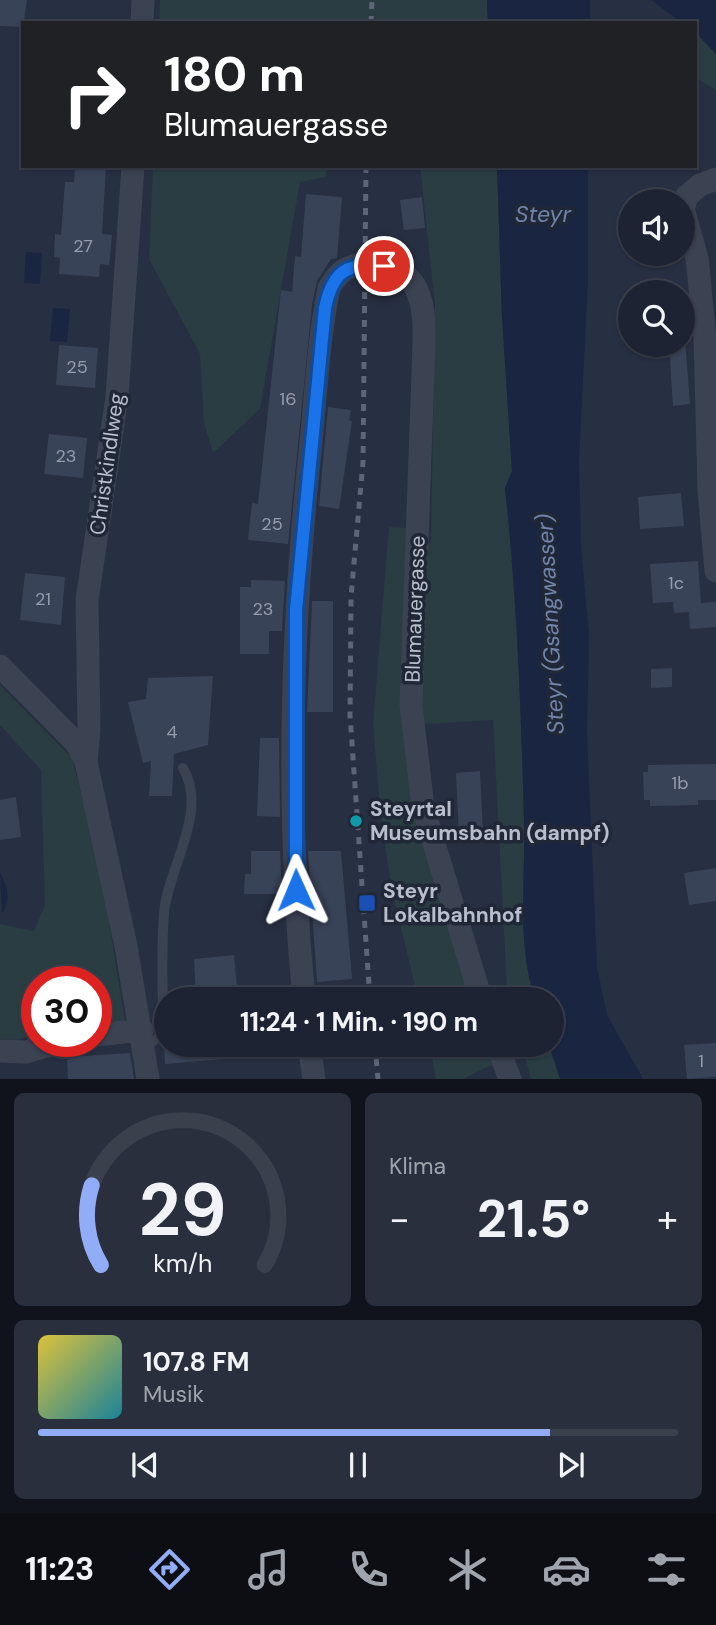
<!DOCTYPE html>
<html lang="de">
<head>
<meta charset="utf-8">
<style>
  :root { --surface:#1d2332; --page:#2a2f3e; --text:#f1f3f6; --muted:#a0a4ac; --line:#3b404d; --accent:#92adf7 }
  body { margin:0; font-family:"DM Sans",sans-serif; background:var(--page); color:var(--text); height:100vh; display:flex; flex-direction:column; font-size:26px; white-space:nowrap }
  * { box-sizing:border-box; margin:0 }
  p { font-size:23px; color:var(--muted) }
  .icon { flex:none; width:38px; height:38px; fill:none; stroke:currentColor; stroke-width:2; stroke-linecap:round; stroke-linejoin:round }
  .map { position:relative; height:1079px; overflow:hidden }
  .panel { display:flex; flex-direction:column; gap:14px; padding:14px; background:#10131c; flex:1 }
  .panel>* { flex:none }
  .guide { position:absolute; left:21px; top:21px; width:676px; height:147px; border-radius:0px; box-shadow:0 2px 5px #0004,0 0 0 2px var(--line); background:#202124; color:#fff; overflow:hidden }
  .tools { position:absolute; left:618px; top:189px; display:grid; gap:14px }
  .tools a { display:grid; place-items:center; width:77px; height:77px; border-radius:50%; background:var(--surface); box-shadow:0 2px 5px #0004,0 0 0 2px var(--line); font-size:35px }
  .speed { position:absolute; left:21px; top:966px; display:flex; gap:14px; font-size:35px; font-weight:700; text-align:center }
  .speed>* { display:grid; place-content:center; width:91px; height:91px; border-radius:50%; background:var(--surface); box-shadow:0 2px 5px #0004,0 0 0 2px var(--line); line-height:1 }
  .speed .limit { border:10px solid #d22; background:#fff; color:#111 }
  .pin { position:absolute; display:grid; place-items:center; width:60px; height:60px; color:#fff; margin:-30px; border:4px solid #fff; border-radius:50%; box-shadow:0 2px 7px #0007 }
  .me { position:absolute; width:77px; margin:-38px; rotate:359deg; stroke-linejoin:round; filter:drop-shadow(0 0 5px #0008) }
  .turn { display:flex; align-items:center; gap:24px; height:147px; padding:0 28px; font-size:32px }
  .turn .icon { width:91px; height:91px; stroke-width:2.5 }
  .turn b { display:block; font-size:49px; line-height:60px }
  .big { font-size:52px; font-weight:700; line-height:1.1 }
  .panel .widget { flex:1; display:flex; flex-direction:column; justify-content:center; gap:10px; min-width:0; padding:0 24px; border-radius:10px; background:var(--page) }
  .panel .dial { align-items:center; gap:0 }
  .dial svg { height:182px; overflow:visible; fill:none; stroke:var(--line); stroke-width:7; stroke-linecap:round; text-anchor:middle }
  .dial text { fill:var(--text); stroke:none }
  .song { display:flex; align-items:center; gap:21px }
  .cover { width:84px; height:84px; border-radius:10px; background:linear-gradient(135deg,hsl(50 70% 55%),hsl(190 70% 35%)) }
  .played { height:7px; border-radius:4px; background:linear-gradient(90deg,var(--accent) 80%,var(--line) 80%) }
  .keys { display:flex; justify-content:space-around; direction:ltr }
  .heat { display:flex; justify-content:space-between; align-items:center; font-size:38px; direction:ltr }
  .panel .tiles { flex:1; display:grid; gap:14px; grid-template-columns:1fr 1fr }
  .widget:last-child { grid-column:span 2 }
  .trip { position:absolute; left:154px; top:987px; width:410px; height:70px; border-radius:35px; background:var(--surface); box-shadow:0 2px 5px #0004,0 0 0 2px var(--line); font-weight:700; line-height:70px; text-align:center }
  .dock { display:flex; height:112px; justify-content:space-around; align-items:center; background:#0c0e14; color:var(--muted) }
  .dock .icon { width:49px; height:49px }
  .dock .current { color:var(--accent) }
  .dock b { font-size:32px; color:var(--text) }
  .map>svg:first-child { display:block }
  .green { fill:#293d43 }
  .water { fill:#1a2541 }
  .building { fill:#394358 }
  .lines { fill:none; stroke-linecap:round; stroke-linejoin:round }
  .service { stroke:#3b4252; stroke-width:10 }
  .minor { stroke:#3b4252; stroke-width:23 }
  .rail { stroke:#5e6579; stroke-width:5; stroke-dasharray:7 7; stroke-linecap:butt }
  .route-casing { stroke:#114b97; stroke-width:18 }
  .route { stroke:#1a73e8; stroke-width:12 }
  .culture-dot { fill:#0f9aa8; stroke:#202737; stroke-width:2.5 }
  .transit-dot { fill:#1a4fb4; stroke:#202737; stroke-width:2.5 }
  .labels { text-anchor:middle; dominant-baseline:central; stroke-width:7; stroke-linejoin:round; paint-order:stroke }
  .number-label { font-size:18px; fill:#969dad }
  .street-label { font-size:21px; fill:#b8becc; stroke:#202737 }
  .poi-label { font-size:21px; font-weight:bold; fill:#b8becc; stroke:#202737; text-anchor:start }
  .water-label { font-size:23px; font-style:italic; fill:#7283aa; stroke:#202737 }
</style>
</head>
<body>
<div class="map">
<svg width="716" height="1079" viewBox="0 0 716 1079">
  <rect width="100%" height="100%" fill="#272f42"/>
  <!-- green -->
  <path class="green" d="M160,0h327l1,23h-329z
    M698,35l18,19v36l-21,-13v-36z
    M153,166h174l-1,11 -26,5 -40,227 -47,44 -9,-30 -4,-69 -51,-95z
    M420,166h77l5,151 10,155 -7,16c12,110 16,220 19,331 2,60 -8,122 11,180h-25l-3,-10 -14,-269 -86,5 66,274h-55l-27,-114 -11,-76 -7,-86 16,-196 21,1v17l21,-2 4,-238z
    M0,685l72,73 28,108 25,155 -29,2v-41h-59v53l-22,5 -15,-1v-115l34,7 11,-26 -4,-135 -41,-45z
    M430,1045h56l6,20 -29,14h-27z
    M522,1045h27l11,34h-29z"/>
  <!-- water -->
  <path class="water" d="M487,0h103v23h-102z
    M651,0h65v54l-21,-22v-9h-13z
    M497,166h91v116l-9,177 2,87 8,89 -2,100 10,232 10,48 36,64h-83l-11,-34 2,-46h-16c-19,-58 -9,-120 -11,-180 -3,-111 -7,-221 -19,-331l7,-17 -10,-154z
    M26,252l16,1 -2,31 -16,-1z
    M53,308l17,1 -3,33 -17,-1z
    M0,873c8,13 11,27 2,40z"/>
  <!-- building -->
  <path class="building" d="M0,0h27l-4,27 -23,-1z
    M75,166h31l-4,68 10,1 -3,30 -9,-1 -1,13 -40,-3 1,-16 -6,-1 1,-23 6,1 4,-53h9z
    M306,194l36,3 -5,61 -6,1 -14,22 -5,24 -24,239 -40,-4 4,-37 6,1 23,-214 11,2 3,-36 6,1z
    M422,197l3,31 -21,2 -4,-30z
    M683,314l7,90 -17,2 -4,-61h13z
    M59,345l39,3 -3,40 -39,-3z
    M328,407l23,3 -2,10 3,1 -13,88 -20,-3z
    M49,434l38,4 -4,40 -39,-4z
    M681,493l3,33 -44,3 -2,-32z
    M698,561l3,42 15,-1v25l-26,2 -1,-17 -15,1 -1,-11 -20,1 -3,-39z
    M25,573l40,4 -4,48 -41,-5z
    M251,580l34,1 -3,50h-13v23h-29v-67h11z
    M312,601h21v111h-26z
    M672,668v19l-21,1v-19z
    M213,676l-5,69 -34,9 -2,42h-23l2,-35 -8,2 -15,-61 18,-3 2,-21z
    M260,738h19l1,79 -23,-1z
    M716,764v36h-18v5l-48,1v-6h-6l-1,-28h5v-7z
    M480,771l3,64 -24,1 -3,-63z
    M16,797l5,40 -21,3v-40z
    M251,851h29l2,43h-38l1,-20h6z
    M308,851h33l11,128 -35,3z
    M716,868v33l-27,4 -5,-32z
    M234,955l4,44h-42l-2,-40z
    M716,1043v34l-29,2 -3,-34z
    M164,1045h60l1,14 -60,5z
    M130,1053l4,26h-66l-1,-22z"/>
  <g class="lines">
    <!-- service -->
    <path class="service" d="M145,1046l13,-8 5,-12c0,-37 -2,-76 1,-113 4,-46 45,-101 19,-145"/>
    <!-- minor -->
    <path class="minor" d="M142,23l1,-23
      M716,179l-16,6 -13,11 -4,13 14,49 8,81 4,152 7,80
      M0,666l77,78 9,18 40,184 22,133
      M86,762l3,-33 -2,-129 30,-203 16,-231
      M304,999c-18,-181 -13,-367 6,-547 6,-55 8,-111 19,-164 5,-8 11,-17 19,-20 21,-9 54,-3 66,17 11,18 10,39 10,60l-13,360 12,102 58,192
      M96,1035l46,-5
      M309,1045l5,34
      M497,1045l13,34
      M0,1051l26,1 38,-11"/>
    <!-- rail -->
    <path class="rail" d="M371,23l1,-23
      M366,166l-3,296 -12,135 -1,118 20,284
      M375,1045l3,34"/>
  </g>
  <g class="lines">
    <defs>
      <path id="route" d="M296,890v-280l29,-302c8,-38 22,-45 59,-42"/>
    </defs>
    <!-- route casing -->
    <use href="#route" class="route-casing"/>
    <!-- route -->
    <use href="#route" class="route"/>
  </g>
  <!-- markers -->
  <circle class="culture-dot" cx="356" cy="821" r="7"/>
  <rect class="transit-dot" x="358" y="894" width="18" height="18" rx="3.5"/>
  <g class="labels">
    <!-- number labels -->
    <g class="number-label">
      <text x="83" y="246">27</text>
      <text x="77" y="367">25</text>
      <text x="288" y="399">16</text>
      <text x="66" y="456">23</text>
      <text x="272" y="524">25</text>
      <text x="676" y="583">1c</text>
      <text x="43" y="599">21</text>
      <text x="263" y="609">23</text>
      <text x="172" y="732">4</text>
      <text x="680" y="783">1b</text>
      <text x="701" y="1061">1</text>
    </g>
    <!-- street labels -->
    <g class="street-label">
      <text transform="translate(107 464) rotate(-82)">Christkindlweg</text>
      <text transform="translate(415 609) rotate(-88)">Blumauergasse</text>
    </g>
    <!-- poi labels -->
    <g class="poi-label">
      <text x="370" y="809">Steyrtal<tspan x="370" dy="24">Museumsbahn (dampf)</tspan></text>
      <text x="383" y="891">Steyr<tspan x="383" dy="24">Lokalbahnhof</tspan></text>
    </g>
    <!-- water labels -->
    <g class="water-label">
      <text x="543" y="214">Steyr</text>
      <text transform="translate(550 624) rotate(-93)">Steyr (Gsangwasser)</text>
    </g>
  </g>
</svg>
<div class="tools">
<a><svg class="icon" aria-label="sound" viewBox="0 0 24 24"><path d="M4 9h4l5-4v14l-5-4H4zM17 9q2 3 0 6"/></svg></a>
<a><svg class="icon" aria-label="search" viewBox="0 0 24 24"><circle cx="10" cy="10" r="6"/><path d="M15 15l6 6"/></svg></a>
</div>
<div class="speed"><div class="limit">30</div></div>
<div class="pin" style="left:384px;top:266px;background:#d93025"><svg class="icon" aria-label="arrive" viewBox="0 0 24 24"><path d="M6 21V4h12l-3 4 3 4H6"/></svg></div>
<svg class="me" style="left:296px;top:890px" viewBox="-20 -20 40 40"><path d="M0-17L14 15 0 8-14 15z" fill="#1a73e8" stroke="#fff" stroke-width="4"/></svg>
<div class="trip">11:24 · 1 Min. · 190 m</div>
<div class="guide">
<div class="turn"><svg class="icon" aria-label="right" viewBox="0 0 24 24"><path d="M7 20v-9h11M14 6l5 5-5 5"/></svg><div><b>180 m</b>Blumauergasse</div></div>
</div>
</div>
<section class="panel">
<div class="tiles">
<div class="widget dial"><svg viewBox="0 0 100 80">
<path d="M14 69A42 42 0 1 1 86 69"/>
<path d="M14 69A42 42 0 0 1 10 34" stroke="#92adf7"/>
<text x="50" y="56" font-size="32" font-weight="700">29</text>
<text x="50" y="72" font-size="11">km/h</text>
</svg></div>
<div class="widget"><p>Klima</p>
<div class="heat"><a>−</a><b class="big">21.5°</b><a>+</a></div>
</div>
<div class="widget">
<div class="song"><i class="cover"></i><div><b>107.8 FM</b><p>Musik</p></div></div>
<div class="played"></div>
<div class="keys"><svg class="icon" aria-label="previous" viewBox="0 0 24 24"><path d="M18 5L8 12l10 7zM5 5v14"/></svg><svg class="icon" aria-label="pause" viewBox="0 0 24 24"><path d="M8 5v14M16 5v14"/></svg><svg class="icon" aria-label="next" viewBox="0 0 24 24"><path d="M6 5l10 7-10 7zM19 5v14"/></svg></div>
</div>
</div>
</section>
<nav class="dock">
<b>11:23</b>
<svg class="icon current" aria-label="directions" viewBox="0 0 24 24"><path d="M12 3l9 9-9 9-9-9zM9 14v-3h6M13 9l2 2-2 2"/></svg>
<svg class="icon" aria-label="music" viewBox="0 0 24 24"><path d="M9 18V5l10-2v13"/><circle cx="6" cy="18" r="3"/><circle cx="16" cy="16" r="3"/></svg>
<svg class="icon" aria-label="phone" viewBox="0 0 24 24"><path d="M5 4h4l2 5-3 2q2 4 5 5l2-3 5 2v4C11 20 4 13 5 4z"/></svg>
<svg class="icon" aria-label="climate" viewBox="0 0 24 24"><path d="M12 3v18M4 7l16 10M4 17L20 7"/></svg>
<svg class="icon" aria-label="car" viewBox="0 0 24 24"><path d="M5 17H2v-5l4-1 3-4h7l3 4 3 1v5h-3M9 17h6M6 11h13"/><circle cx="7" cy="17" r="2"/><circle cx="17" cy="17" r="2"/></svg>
<svg class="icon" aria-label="filters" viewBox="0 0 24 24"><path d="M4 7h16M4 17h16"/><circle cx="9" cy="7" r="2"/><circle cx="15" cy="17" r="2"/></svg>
</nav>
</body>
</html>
